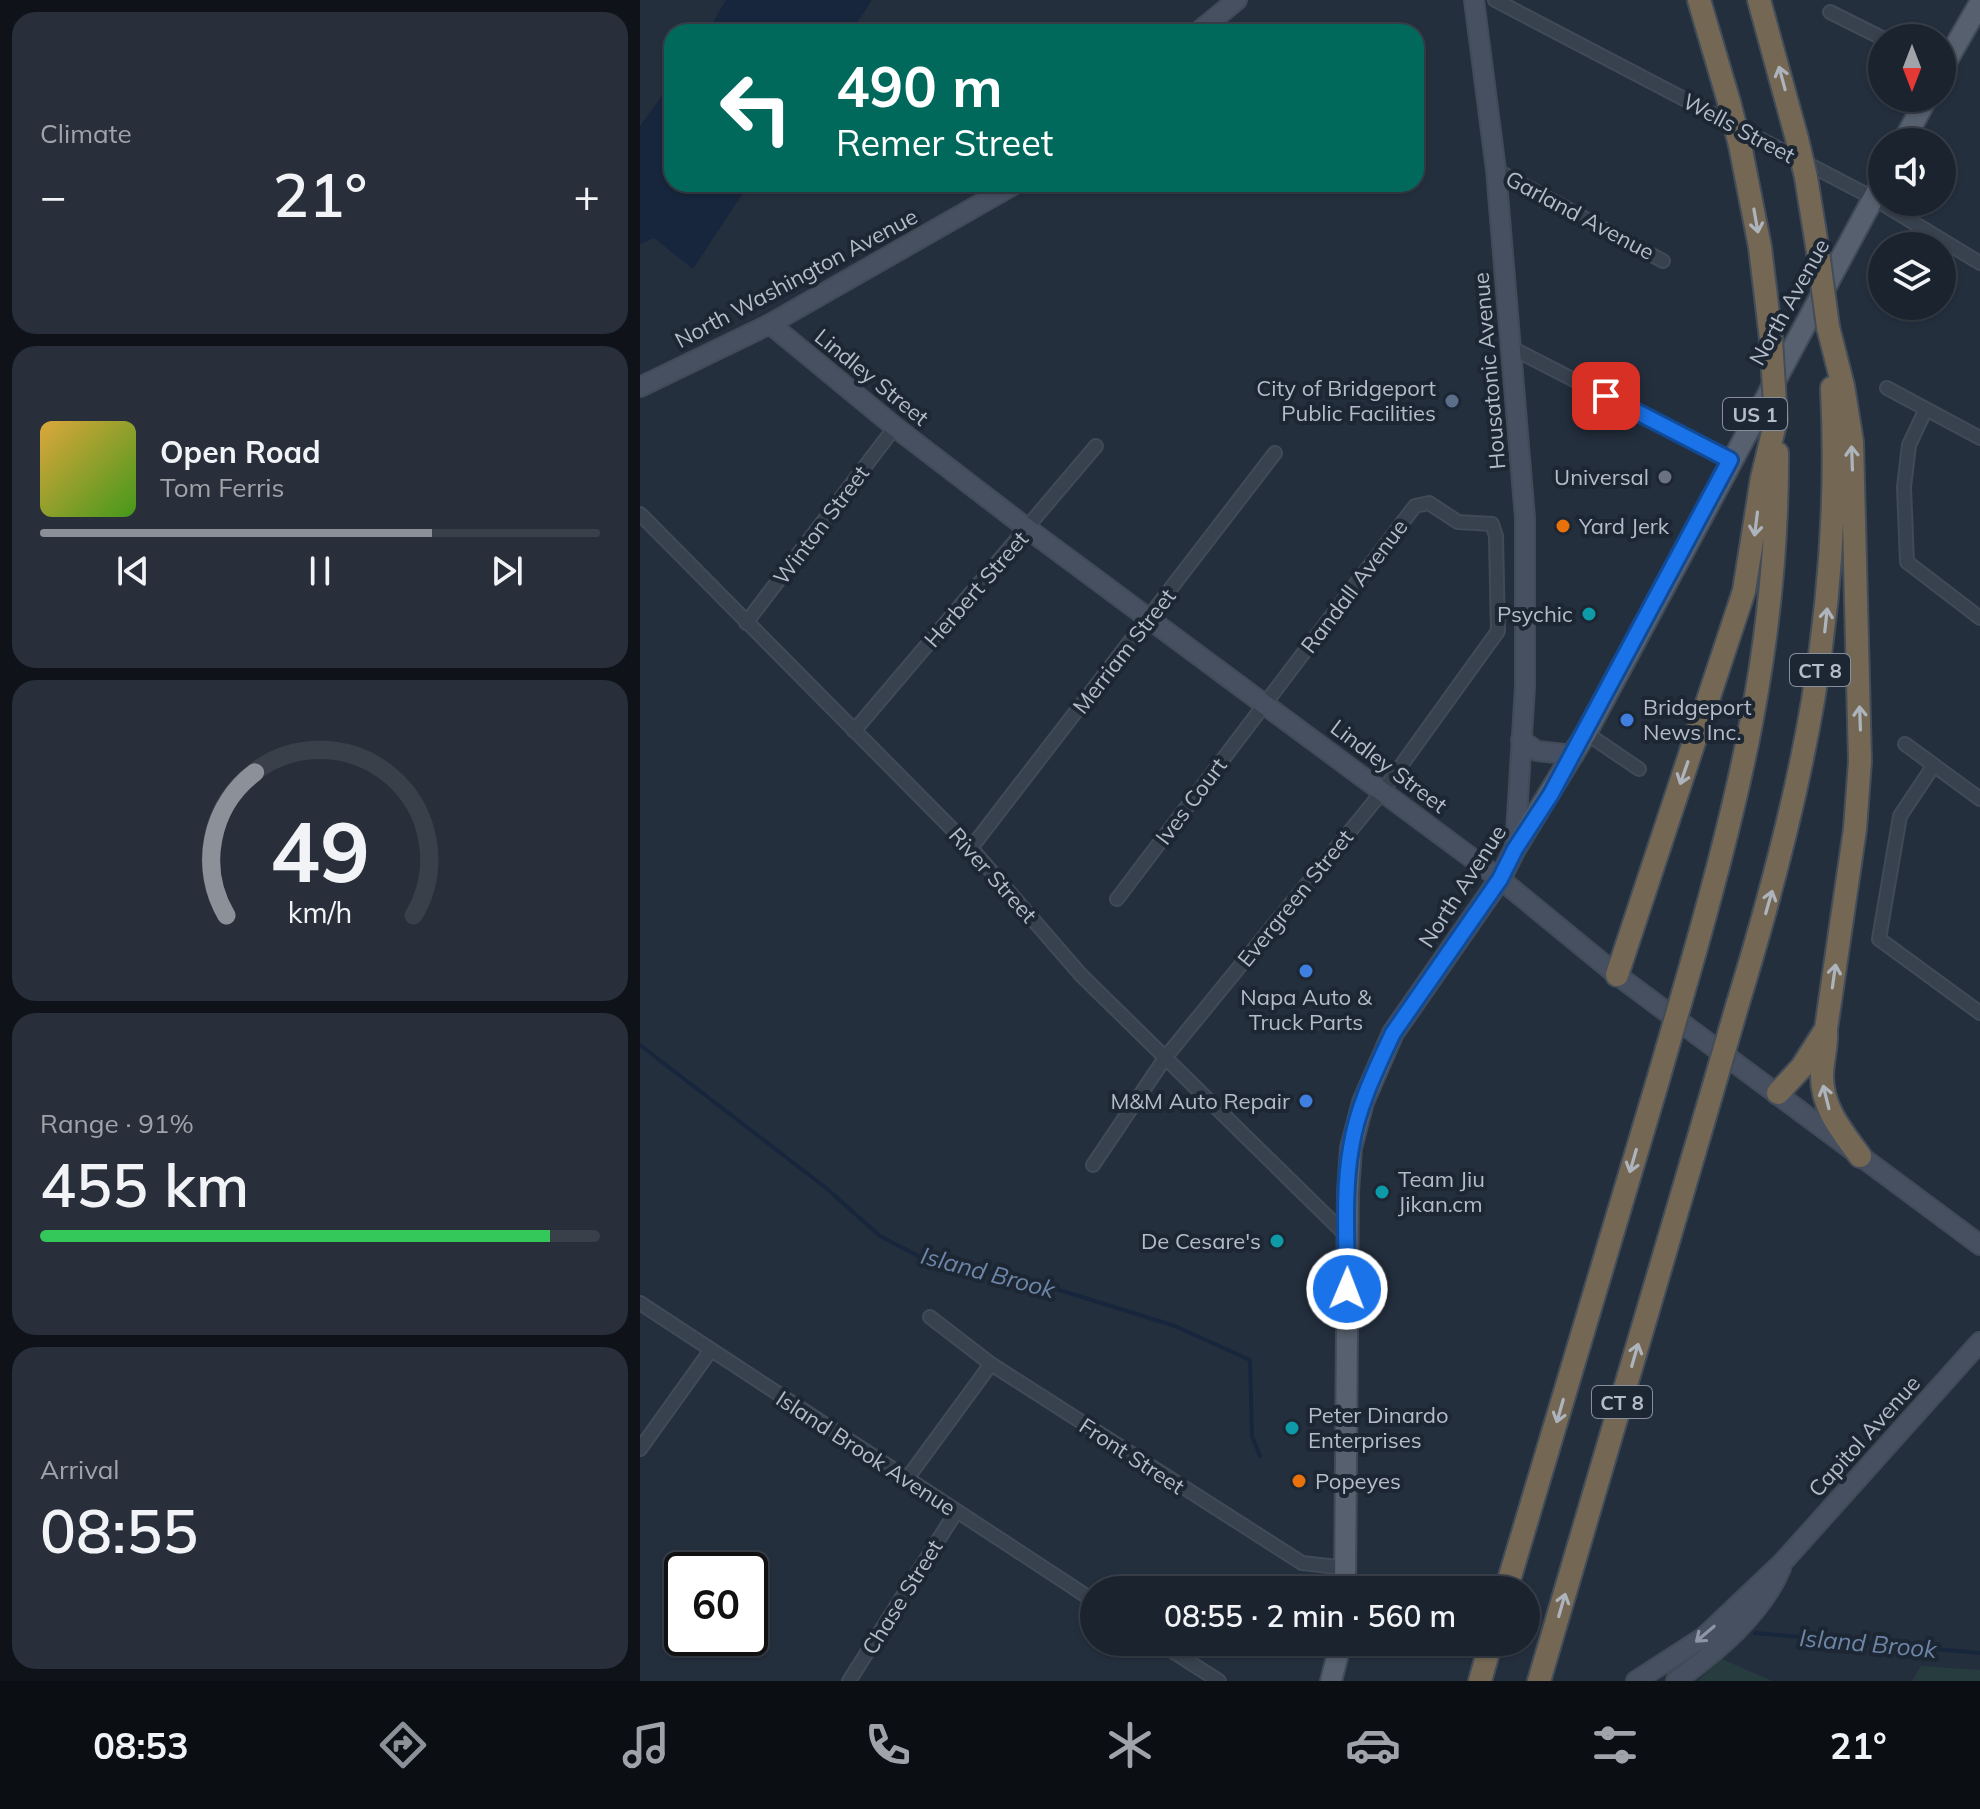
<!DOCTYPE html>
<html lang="en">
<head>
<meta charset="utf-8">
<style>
  :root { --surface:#1b232e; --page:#282f3a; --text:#f1f3f6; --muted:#a0a4aa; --line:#39404a; --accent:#8c9099 }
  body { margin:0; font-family:Mulish,sans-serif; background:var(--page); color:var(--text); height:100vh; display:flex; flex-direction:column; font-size:30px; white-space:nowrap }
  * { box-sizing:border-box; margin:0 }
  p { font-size:26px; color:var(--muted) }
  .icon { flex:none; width:44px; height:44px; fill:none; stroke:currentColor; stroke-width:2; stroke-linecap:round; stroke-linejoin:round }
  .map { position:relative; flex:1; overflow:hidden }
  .details { display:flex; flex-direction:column; gap:12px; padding:12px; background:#0f1319; width:640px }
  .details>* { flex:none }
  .banner { position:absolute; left:24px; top:24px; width:760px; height:168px; border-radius:24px; box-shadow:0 2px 6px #0004,0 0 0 2px var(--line); background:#00695c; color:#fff; overflow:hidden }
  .needle { width:52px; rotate:180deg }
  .buttons { position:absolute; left:1228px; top:24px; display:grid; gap:16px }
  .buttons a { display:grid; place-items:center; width:88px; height:88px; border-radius:50%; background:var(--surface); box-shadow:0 2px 6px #0004,0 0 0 2px var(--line); font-size:40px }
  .speed { position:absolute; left:24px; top:1552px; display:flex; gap:16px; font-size:40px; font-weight:700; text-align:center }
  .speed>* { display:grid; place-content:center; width:104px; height:104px; border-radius:50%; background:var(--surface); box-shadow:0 2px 6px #0004,0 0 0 2px var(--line); line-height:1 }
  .speed .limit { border:4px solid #111; border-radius:12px; background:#fff; color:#111 }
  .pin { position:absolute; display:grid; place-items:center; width:68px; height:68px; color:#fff; margin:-34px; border-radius:16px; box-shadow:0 4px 12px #0006 }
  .me { position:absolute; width:88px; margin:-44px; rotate:1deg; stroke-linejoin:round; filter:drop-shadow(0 0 6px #0008) }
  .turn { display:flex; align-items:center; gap:28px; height:168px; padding:0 40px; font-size:36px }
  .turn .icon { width:104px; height:104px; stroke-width:2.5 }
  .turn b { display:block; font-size:56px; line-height:68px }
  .big { font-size:60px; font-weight:600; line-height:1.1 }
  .details .card { flex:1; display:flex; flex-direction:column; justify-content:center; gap:12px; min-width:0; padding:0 28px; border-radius:24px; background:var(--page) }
  .details .dial { align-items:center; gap:0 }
  .dial svg { height:208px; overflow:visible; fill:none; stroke:var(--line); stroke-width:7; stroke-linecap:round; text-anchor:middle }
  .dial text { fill:var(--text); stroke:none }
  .song { display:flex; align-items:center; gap:24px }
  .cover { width:96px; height:96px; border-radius:12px; background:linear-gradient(135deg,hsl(40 70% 55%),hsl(100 70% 35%)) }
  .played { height:8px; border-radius:4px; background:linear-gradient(90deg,var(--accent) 70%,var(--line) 70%) }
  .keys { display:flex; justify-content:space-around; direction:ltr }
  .heat { display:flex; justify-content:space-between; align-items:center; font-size:44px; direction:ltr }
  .charge { height:12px; border-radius:6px; background:linear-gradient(90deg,#34c759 91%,var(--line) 0) }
  .trip { position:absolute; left:440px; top:1576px; width:460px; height:80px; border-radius:40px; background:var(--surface); box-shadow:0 2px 6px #0004,0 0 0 2px var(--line); font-weight:600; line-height:80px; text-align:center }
  .tabs { display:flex; height:128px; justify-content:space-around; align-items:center; background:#0b0e12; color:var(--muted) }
  .tabs .icon { width:56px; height:56px }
  .tabs .selected { color:var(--accent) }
  .tabs b { font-size:36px; color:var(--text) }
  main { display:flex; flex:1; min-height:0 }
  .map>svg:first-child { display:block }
  .green { fill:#263c3f }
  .water { fill:#17263c }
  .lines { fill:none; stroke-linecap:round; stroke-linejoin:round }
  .stream { stroke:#17263c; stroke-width:4 }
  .minor-casing { stroke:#414a57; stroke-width:16 }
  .secondary-casing { stroke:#414a57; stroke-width:22 }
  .primary-casing { stroke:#414a57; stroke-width:24 }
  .motorway-casing { stroke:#434c59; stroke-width:26 }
  .minor { stroke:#38414e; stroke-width:12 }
  .secondary { stroke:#465061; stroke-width:18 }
  .primary { stroke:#56606e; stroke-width:20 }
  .motorway { stroke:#746855; stroke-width:22 }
  .motorway-bridge-casing { stroke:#434c59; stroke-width:26; stroke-linecap:butt }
  .motorway-bridge { stroke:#746855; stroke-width:22 }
  .oneway { stroke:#aeb4bd }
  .oneway2 { stroke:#8e96a5 }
  .route-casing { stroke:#114b97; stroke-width:20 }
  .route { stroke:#1a73e8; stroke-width:14 }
  .service-dot { fill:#5c6f8a; stroke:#1d2633; stroke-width:3 }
  .worship-dot { fill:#6b7280; stroke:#1d2633; stroke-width:3 }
  .food-dot { fill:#e8710a; stroke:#1d2633; stroke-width:3 }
  .culture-dot { fill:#0f9aa8; stroke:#1d2633; stroke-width:3 }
  .shop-dot { fill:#3f7fe0; stroke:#1d2633; stroke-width:3 }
  .labels { text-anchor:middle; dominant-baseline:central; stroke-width:8; stroke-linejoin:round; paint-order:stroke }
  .shield { fill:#1d2633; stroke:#878f9c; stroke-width:2 }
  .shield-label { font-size:20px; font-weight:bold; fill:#b4bcc9 }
  .street-label { font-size:22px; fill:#b4bcc9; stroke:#1d2633 }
  .poi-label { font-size:22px; fill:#b4bcc9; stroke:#1d2633; text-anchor:end }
  .water-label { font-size:24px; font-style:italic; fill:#6d86a8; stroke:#1d2633 }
</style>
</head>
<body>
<main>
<section class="details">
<div class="card"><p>Climate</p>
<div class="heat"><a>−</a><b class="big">21°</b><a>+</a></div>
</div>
<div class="card">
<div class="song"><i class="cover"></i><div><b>Open Road</b><p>Tom Ferris</p></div></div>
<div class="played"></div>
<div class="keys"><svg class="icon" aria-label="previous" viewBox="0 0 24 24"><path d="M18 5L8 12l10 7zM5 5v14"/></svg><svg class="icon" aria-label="pause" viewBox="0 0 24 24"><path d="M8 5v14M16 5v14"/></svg><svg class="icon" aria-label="next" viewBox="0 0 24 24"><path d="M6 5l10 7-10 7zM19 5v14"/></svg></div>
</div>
<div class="card dial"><svg viewBox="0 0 100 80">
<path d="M14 69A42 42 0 1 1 86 69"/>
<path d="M14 69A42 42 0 0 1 25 14" stroke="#8c9099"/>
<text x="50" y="56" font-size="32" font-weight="700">49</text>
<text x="50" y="72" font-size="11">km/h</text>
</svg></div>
<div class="card"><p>Range · 91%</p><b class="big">455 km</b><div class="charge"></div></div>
<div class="card"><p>Arrival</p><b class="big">08:55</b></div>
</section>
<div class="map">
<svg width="1340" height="1681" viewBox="0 0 1340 1681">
  <rect width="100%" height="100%" fill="#242f3e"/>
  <!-- green -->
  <path class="green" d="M1082,1659l50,22h-75z
    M1281,1666l59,4v11h-68z"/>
  <!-- water -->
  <path class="water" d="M86,0h146l-21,32h-144z
    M32,82v102h77l-56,85 -39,-31 -14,6v-118z"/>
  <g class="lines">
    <!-- stream -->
    <path class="stream" d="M0,1045l186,143 54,48 40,21 104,22 151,47 75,34 2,76 8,20
      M1115,1633l225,20"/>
    <defs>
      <path id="minor" d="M855,0l378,198 107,65
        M1190,12l52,26
        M856,170l167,91
        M872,348l218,112
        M1247,388l93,50
        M1286,409l-17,36 -5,42 3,75 73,56
        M0,514l331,334 110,127 266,261
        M106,623l149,-196
        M214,731l242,-285
        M946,733l53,36
        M1265,744l75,55
        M1294,765l-34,51 -21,123 101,74
        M331,848l304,-395
        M453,1165l72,-107 217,-266 116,-161 -2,-95 -4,-12 -34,-2 -29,-19 -14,3 -298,393
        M0,1303l454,298
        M290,1317l61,47 311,199 44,5
        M0,1449l71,-99
        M266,1480l85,-116
        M518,1642l61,39
        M209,1681l107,-169"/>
      <path id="secondary" d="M834,0l22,170 29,348v169l-10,162
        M558,32l39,-32
        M130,324l125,103 133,102 472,350 117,96 363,270
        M0,387l130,-63 245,-140
        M881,740l16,11 37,4
        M996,1681l68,-44 79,-75 197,-220
        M1036,1681c40,-29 86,-67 105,-113"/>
      <path id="primary" d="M1302,69l38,-66
        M1263,142l24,-44
        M705,1590l3,-398 3,-44 12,-46 30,-69 107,-154 15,-30 71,-116 296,-551
        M691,1681l10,-39"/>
      <path id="motorway" d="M1059,0l30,102
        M1119,0l38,139
        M1100,145l20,102 11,92
        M1166,177l12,75
        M977,975l127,-384 18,-113 14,-58
        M1046,983c52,-180 92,-340 91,-530
        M1098,1003c64,-209 105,-395 94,-615
        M1186,1032c1,15 -4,29 -4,44 0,32 20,55 38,80
        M1138,1093l24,-26 24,-38 29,-200 5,-68 -8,-319 -9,-56 -15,-59
        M866,1590l150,-503
        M840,1681l11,-39
        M899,1681l164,-558"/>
    </defs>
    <!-- minor casing -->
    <use href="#minor" class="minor-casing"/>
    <!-- secondary casing -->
    <use href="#secondary" class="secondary-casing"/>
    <!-- primary casing -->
    <use href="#primary" class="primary-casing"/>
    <!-- motorway casing -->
    <use href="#motorway" class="motorway-casing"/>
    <!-- minor -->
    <use href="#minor" class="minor"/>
    <!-- secondary -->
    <use href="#secondary" class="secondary"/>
    <!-- primary -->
    <use href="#primary" class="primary"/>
    <!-- motorway -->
    <use href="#motorway" class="motorway"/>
    <defs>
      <path id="motorway-bridge" d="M1089,102l11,43
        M1157,139l9,38
        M1178,252l10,75
        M1131,339l5,81
        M1016,1087l30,-104
        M1063,1123l35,-120"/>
    </defs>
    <!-- motorway-bridge casing -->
    <use href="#motorway-bridge" class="motorway-bridge-casing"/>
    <!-- motorway-bridge -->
    <use href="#motorway-bridge" class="motorway-bridge"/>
  </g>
  <!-- one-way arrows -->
  <defs><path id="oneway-shaft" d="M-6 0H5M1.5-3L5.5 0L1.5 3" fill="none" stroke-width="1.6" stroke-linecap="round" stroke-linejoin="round" transform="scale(2)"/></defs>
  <g class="oneway">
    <use href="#oneway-shaft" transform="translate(1142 78) rotate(-105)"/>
    <use href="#oneway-shaft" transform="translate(1116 221) rotate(80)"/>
    <use href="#oneway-shaft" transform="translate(1212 458) rotate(-92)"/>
    <use href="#oneway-shaft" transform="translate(1116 524) rotate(97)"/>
    <use href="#oneway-shaft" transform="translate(1186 620) rotate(-84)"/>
    <use href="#oneway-shaft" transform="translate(1220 718) rotate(-92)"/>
    <use href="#oneway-shaft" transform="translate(1044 773) rotate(109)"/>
    <use href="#oneway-shaft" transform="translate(1129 902) rotate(-74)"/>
    <use href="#oneway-shaft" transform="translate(1194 976) rotate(-82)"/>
    <use href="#oneway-shaft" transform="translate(1186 1097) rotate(-104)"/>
    <use href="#oneway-shaft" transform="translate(993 1161) rotate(106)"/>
    <use href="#oneway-shaft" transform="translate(995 1355) rotate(-74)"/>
    <use href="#oneway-shaft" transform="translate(920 1411) rotate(106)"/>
    <use href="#oneway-shaft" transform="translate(922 1605) rotate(-74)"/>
  </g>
  <use class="oneway2" href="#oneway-shaft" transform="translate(1065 1634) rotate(140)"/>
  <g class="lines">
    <defs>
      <path id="route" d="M707,1289c0,-46 -4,-96 4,-141 6,-40 25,-79 42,-115l107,-154 15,-30 36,-55 179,-334 -124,-64"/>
    </defs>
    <!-- route casing -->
    <use href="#route" class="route-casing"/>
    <!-- route -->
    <use href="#route" class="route"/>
  </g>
  <!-- markers -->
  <circle class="service-dot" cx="812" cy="401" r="8"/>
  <circle class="worship-dot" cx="1025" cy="477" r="8"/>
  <g class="food-dot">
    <circle cx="923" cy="526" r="8"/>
    <circle cx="659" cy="1481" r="8"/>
  </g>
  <g class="culture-dot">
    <circle cx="949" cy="614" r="8"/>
    <circle cx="742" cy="1192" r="8"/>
    <circle cx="637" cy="1241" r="8"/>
    <circle cx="652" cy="1428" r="8"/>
  </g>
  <g class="shop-dot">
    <circle cx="987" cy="720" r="8"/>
    <circle cx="666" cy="971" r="8"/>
    <circle cx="666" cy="1101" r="8"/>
  </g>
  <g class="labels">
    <!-- shield labels -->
    <g class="shield">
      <rect x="1083" y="398" width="64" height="32" rx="6"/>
      <rect x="1150" y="654" width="60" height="32" rx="6"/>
      <rect x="952" y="1386" width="60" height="32" rx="6"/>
    </g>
    <g class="shield-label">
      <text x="1115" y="414">US 1</text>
      <text x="1180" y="670">CT 8</text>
      <text x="982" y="1402">CT 8</text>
    </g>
    <!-- street labels -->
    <g class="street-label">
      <text transform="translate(1099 128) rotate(28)">Wells Street</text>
      <text transform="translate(940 215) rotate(28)">Garland Avenue</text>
      <text transform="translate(156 278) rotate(-28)">North Washington Avenue</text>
      <text transform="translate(1149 302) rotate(-61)">North Avenue</text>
      <text transform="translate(849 371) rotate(-95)">Housatonic Avenue</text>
      <text transform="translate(232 377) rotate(39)">Lindley Street</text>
      <text transform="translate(181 525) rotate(-53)">Winton Street</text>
      <text transform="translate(714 586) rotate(-53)">Randall Avenue</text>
      <text transform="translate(336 589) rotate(-49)">Herbert Street</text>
      <text transform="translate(484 651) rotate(-52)">Merriam Street</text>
      <text transform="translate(749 766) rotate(37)">Lindley Street</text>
      <text transform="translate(551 801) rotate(-53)">Ives Court</text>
      <text transform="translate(353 875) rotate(48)">River Street</text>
      <text transform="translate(822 886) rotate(-57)">North Avenue</text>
      <text transform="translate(655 898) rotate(-51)">Evergreen Street</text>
      <text transform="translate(1224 1436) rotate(-48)">Capitol Avenue</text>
      <text transform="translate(226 1453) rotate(33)">Island Brook Avenue</text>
      <text transform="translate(492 1456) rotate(33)">Front Street</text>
      <text transform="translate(262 1597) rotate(-58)">Chase Street</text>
    </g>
    <!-- poi labels -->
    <g class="poi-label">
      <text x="796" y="388">City of Bridgeport<tspan x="796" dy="25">Public Facilities</tspan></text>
      <text x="1009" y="477">Universal</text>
      <text x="939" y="526" text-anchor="start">Yard Jerk</text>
      <text x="933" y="614">Psychic</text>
      <text x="1003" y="707" text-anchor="start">Bridgeport<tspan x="1003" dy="25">News Inc.</tspan></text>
      <text x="666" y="997" text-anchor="middle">Napa Auto &amp;<tspan x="666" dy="25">Truck Parts</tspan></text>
      <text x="650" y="1101">M&amp;M Auto Repair</text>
      <text x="758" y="1179" text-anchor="start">Team Jiu<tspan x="758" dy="25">Jikan.cm</tspan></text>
      <text x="621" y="1241">De Cesare's</text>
      <text x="668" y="1415" text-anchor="start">Peter Dinardo<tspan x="668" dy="25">Enterprises</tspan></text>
      <text x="675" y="1481" text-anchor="start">Popeyes</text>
    </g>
    <!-- water labels -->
    <g class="water-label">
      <text transform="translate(348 1272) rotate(15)">Island Brook</text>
      <text transform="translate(1228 1643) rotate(5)">Island Brook</text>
    </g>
  </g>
</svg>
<div class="buttons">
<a><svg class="needle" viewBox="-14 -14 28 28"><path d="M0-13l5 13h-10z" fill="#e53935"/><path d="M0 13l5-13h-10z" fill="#a0a4aa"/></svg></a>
<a><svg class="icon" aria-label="sound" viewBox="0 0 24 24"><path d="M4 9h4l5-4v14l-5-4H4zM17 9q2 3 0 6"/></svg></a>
<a><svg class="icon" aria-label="layers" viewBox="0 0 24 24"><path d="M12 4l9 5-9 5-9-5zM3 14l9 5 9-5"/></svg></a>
</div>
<div class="speed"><div class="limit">60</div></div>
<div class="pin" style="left:966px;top:396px;background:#d93025"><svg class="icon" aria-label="arrive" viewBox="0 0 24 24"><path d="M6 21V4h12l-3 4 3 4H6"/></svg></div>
<svg class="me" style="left:707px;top:1289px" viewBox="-20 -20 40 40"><circle r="17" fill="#1a73e8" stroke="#fff" stroke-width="3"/><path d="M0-11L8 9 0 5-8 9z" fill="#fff"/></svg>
<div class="trip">08:55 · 2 min · 560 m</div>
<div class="banner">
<div class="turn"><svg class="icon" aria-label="left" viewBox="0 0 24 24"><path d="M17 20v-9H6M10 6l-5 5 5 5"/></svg><div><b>490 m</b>Remer Street</div></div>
</div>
</div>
</main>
<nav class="tabs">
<b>08:53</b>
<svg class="icon selected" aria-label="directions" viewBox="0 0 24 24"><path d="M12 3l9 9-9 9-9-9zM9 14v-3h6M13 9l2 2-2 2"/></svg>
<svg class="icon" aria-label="music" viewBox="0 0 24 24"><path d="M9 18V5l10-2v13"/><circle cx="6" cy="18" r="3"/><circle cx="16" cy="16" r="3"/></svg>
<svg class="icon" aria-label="phone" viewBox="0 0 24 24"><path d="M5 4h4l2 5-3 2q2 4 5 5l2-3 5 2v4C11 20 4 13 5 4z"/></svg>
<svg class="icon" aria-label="climate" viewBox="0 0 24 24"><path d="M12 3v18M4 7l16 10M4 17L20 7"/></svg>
<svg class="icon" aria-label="car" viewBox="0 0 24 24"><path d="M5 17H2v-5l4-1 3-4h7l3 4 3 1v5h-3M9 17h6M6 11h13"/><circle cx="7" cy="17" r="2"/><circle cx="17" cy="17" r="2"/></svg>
<svg class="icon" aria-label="filters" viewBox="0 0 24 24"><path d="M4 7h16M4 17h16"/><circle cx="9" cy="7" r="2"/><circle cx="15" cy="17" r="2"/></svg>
<b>21°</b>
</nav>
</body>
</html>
